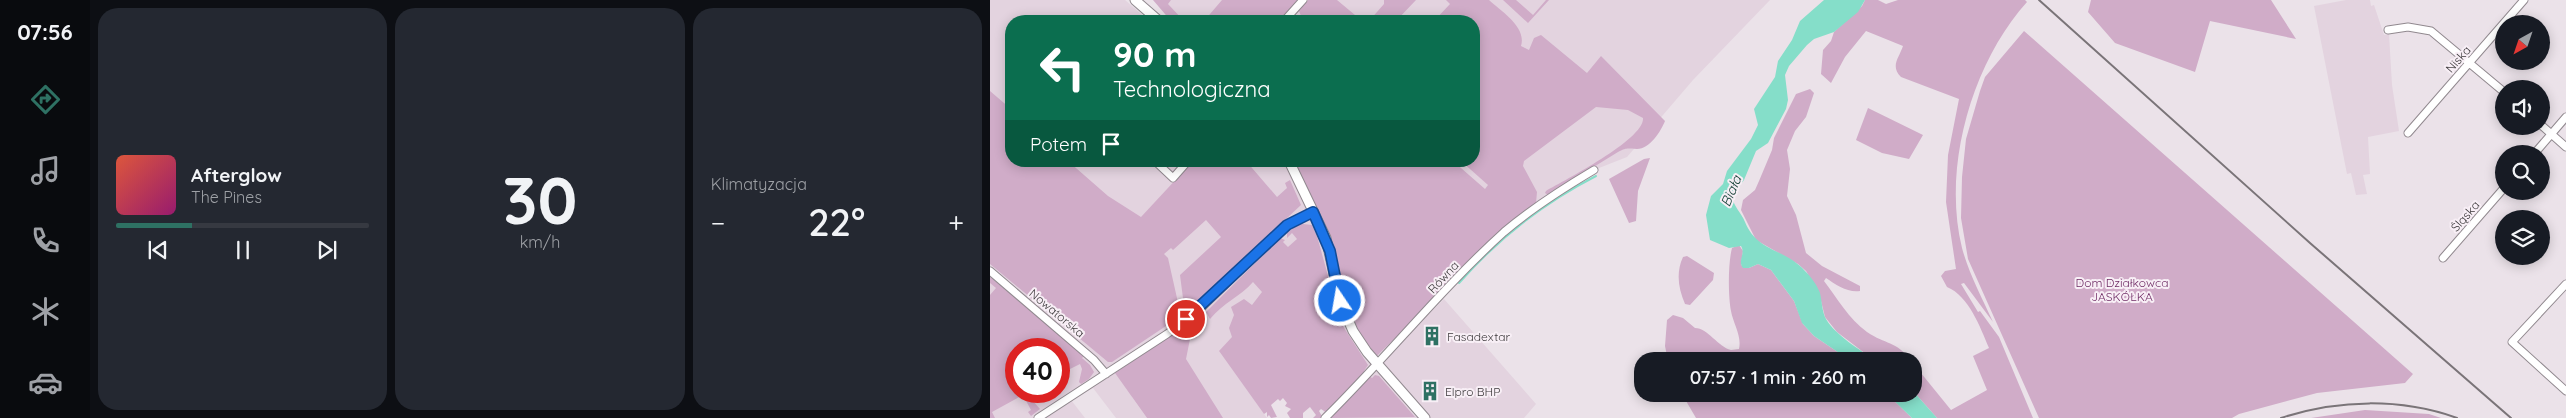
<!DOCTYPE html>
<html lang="pl">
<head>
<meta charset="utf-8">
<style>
  :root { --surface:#171b24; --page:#242831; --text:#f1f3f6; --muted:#9ea1a6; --line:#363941; --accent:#2e7163 }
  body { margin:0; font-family:Quicksand,sans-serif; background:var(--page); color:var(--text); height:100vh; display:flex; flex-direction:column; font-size:19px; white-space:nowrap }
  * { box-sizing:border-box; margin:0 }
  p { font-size:16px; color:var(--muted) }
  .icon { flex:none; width:28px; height:28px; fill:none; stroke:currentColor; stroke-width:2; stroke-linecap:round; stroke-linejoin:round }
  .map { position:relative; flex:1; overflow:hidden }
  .drawer { display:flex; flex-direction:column; gap:8px; padding:8px; background:#0d0f14; width:900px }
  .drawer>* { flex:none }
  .banner { position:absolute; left:15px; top:15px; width:475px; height:152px; border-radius:20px; box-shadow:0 2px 12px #0003; background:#0b6e4f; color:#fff; overflow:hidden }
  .needle { width:32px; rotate:220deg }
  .fabs { position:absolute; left:1505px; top:15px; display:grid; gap:10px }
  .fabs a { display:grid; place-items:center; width:55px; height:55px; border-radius:50%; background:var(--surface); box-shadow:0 2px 12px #0003; font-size:25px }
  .speed { position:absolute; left:15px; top:338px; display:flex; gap:10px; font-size:25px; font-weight:700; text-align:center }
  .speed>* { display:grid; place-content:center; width:65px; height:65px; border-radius:50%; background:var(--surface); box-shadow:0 2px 12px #0003; line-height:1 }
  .speed .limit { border:8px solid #d22; background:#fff; color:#111 }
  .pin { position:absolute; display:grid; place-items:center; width:42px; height:42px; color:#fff; margin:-21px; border:2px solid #fff; border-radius:50%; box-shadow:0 1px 5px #0007 }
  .me { position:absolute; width:55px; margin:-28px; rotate:348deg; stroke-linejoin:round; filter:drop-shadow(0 0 4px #0008) }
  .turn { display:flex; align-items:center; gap:18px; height:105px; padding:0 25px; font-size:22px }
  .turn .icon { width:65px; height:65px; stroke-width:2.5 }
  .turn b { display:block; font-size:35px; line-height:42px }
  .then { display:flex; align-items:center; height:48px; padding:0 25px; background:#0003; gap:10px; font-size:19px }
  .big { font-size:38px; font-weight:600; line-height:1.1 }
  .drawer .tile { flex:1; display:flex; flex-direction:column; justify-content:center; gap:8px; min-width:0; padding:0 18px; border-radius:20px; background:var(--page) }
  .drawer .dial { align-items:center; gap:0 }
  .dial b { font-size:65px; line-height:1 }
  .song { display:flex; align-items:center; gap:15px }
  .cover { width:60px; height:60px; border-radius:8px; background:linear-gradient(135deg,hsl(10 70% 55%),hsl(320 70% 35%)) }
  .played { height:5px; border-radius:2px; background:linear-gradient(90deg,var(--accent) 30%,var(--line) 30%) }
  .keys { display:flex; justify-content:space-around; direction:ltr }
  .heat { display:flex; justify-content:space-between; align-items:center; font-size:28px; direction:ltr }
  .drawer .tiles { flex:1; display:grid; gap:8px; grid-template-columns:repeat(3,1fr) }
  .trip { position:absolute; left:644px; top:352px; width:288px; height:50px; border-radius:20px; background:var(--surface); box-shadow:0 2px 12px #0003; font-weight:600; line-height:50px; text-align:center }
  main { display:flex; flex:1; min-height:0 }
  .menu { display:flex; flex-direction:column; width:90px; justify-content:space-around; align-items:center; background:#090b0e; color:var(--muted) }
  .menu .icon { width:35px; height:35px }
  .menu .selected { color:var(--accent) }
  .menu b { font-size:22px; color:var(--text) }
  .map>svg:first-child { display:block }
  .built { fill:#e3d3df; fill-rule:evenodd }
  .green { fill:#d0acc8 }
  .water { fill:#85dec9 }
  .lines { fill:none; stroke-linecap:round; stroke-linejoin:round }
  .stream { stroke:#85dec9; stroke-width:2 }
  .minor-casing { stroke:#91898f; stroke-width:9 }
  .tertiary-casing { stroke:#91898f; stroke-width:11 }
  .minor { stroke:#fff; stroke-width:7 }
  .tertiary { stroke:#fff; stroke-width:9 }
  .rail { stroke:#7a7478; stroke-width:2 }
  .route-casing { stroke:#114b97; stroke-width:12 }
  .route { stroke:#1a73e8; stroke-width:9 }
  .labels { text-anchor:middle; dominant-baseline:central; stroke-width:4; stroke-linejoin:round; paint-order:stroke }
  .street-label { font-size:12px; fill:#3c393b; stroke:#f8eff6 }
  .park-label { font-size:12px; fill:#6f2c65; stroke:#f8eff6 }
  .poi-label { font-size:12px; fill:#3c393b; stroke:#f8eff6; text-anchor:start }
  .water-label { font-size:14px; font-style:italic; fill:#204940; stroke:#f8eff6 }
</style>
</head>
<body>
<main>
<nav class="menu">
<b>07:56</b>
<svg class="icon selected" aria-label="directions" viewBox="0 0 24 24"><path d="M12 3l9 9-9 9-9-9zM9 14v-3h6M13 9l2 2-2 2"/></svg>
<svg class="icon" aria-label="music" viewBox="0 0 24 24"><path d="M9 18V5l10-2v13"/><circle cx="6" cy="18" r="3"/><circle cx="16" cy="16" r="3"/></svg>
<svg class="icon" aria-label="phone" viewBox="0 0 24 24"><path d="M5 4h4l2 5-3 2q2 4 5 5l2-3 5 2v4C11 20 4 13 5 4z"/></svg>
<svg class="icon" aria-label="climate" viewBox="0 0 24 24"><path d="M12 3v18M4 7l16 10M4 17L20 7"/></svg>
<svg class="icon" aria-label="car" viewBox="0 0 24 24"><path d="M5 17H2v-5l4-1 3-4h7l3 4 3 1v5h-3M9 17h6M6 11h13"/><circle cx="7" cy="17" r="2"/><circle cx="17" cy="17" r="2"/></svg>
</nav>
<section class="drawer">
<div class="tiles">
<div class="tile">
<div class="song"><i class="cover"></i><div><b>Afterglow</b><p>The Pines</p></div></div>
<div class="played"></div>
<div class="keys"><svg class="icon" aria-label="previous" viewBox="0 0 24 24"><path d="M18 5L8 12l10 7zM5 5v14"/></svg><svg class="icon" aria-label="pause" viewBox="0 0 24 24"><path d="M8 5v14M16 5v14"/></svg><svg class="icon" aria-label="next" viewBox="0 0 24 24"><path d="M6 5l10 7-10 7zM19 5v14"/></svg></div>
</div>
<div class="tile dial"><b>30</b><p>km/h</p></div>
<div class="tile"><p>Klimatyzacja</p>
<div class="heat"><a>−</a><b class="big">22°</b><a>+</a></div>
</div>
</div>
</section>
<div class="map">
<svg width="1576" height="418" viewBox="0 0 1576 418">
  <rect width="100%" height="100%" fill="#ebe2e9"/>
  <!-- built -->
  <path class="built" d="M0,0h135l24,21h-138v140h277l32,63 20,77 38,62 66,-64 92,105 -12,14h-204l7,-12 -108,-55 48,67h-46l-89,-21 15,21h-31l-23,-30 -22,12 14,18h-95zM26,349h43v42h-43z
    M168,0h139l-20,21h-100z
    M318,0h462l-77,80 -66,77 -33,13 -33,20 -69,54 -81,-83h63v-140h-185z
    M1356,0h24l1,6 3,-1 10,30 5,-1 3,51 7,46 -31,6 2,37 -7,1 4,19 -11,1 -5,-22 -4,1 -33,-168z"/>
  <!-- green -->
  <path class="green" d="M163,0h18l-3,4 16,17h-13z
    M232,0h77l-19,21h-76z
    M318,0h29l24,20 2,-2 4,3h-64l-4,-10z
    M394,0h32l-20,21h-27l15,-17z
    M456,0h43c12,11 38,27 32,46l8,4 5,-12 7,-3 46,38 14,-17 64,65c-4,10 -15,28 -28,28 -10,0 -9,-2 -19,3l-70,43 -3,-2 1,-2c19,-11 99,-52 97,-73l-15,-8 -32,-3 -72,54 -1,5 14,26 -1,11 -37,32 -122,121 -17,-21 -11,-21 -20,-81 -35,-72h159l32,28 3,-4 -27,-24h13v-140h-40l16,-17z
    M513,0h13l17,15 13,-15h3l-21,23z
    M875,0h13l8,4 12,-4h127l2,2c-55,61 -85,165 -65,246 7,26 20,50 31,74l-29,-39 -3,1 17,28 2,-1 19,26 34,81h-96l-24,-27 -1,-29 39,48 36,-20 -14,-34 16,-8c-9,-21 -20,-52 -42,-61l-6,-11 4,-5 11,-2 -10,-67 2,-47 11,-56 -58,-22c-11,-11 -2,-19 2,-31l-37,-15 -21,26 -14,26 -10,-9 2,-24 8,-9 3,-9 28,-26z
    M1101,0h180l25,39 -86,-18 -15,51 -80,-29 -27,-31z
    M1034,31l389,343 -8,9 -88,10 -78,21 -7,4h-193l-71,-159 -7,-41 1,-41 4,-38 14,-48 5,-14z
    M820,89l4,4 -8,24 -11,14 -8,19 3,19 -3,27 9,19 10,38 16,13 38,20v5c-12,2 -24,-6 -34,-13l-2,3c13,17 25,38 43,51 19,13 28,8 45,29h-37l-38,-29 -12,-15 -6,-24 -13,-22 -8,-7 -42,-24 -15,-30 2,-10 12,-10 4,-9 13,-31 2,-12 22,-44z
    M0,91l21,18v52h57l40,35 33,21 52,-56h53l31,36 10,-9 -2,-5 5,-3 11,25 -114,107 -3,-6 -4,-31 41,-38 -15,-17 -33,30 -2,-2 -7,6 4,4 13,58 -69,46h-4l-118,-98z
    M878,108l55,27 -14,24 -27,-6 -26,-13z
    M660,158l-12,33 -2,30 -7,2 -20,-44 35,-20z
    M311,222l2,2 9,1 5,11 24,87 27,42 -4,6 1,1 -38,41 -6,-4 -2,2 4,7h-10l3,-3 -6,-8 -7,6v5h-13l-3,-5 4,-4 -6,-3 2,-3 -4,-5 -3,3 -2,-2 -7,6 6,12 -6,1 -2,-3 -2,2v-5l-3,2 -45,-63 13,-14 -3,-9 5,-13 -3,-8 13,-8 8,6 10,-13 -9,-10c-13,15 -29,20 -43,37l-4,-7 74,-74 5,2 -2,2 5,5 9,-8 -5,-6 -5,5v-5z
    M749,245l4,6 -2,14 8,3 9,-4 13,6 23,31 9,23 11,12 37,25h-183l-3,-15 2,-26 6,-5 10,3 12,10c13,0 23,19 36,22 3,0 5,-1 8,-1 3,-13 -6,-26 -8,-38 -3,-16 -3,-48 1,-63z
    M697,256l27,17 -1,7 -23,25 -5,-1c-7,-16 -9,-32 -2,-47z
    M0,277l94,79 -2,2 8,7 4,7 -5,7 -8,5 -2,-2 3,-13 -2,-5 -14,7 2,7 -6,4 -3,-6v-27h-43v42h14l3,10 7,8 -9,7 -3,-4 3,-2 -8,-15 -31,17 3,6h-5v-123l6,-7 -6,-5z
    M210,316l4,6 -13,12 -5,25 37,59h-76l-32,-45z
    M385,375l4,1 36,41 -85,1 39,-42 3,2z
    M692,394h205l25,24h-216z
    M1375,410l64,4 12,4h-130z"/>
  <!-- water -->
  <path class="water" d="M834,0h41l-7,12 -24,20 -20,7 -7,6 -18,21 -4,9 3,25 -2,9 -18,34 -12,8 -12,29 -12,16c2,12 9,16 13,26 12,30 41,27 60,49 6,6 12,14 15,22 2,8 2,19 6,26 10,17 34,30 49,42h-24l-37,-25 -12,-13 -8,-22 -23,-31 -13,-6 -9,4h-6c-6,-7 3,-14 -2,-22l-12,2 -19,-8 -4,-25 5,-19 12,-12 4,-13 24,-32 7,-14 -4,-16 21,-32 3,-16 14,-21 8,-19z
    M923,391l24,27h-25l-25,-24h25z"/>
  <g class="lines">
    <!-- stream -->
    <path class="stream" d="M469,283c38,-43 86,-81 137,-107"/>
    <defs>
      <path id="minor" d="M294,21l19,-21
        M1398,30l20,-3 23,4 73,61
        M1551,125l25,22
        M1418,133l116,-133
        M1544,154l32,-37
        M165,161l18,17 15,-17
        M1453,258l61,-70
        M0,271l104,89 12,14
        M1576,284l-54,58 54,49
        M48,418l129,-84 33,-25 87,-84 26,-13
        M335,418c61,-60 115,-128 179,-186 28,-24 58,-43 90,-62"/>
      <path id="tertiary" d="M145,0l24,21
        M299,161l37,77 14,63 13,30 14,21 58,66"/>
    </defs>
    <!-- minor casing -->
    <use href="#minor" class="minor-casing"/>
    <!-- tertiary casing -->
    <use href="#tertiary" class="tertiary-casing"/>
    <!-- minor -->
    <use href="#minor" class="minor"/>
    <!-- tertiary -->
    <use href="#tertiary" class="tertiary"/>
    <!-- rail -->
    <path class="rail" d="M1049,0l271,243 201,175
      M1291,418c57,-19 120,-20 176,0"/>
  </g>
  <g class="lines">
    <defs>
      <path id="route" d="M196,319l101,-94 26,-13 17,39 10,50"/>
    </defs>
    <!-- route casing -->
    <use href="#route" class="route-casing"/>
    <!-- route -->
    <use href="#route" class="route"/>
  </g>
  <!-- icons -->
  <defs>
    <symbol id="building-bare" viewBox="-9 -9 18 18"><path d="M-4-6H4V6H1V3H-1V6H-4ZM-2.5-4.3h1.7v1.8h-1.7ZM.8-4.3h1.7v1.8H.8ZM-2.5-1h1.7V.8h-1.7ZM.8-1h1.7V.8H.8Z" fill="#2e7163" stroke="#f8eff6" stroke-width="2.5" paint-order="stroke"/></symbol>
  </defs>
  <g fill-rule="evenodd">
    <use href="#building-bare" x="428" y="322" width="28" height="28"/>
    <use href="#building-bare" x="426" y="377" width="28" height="28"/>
  </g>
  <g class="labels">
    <!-- street labels -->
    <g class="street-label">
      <text transform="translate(1468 59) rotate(-49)">Niska</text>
      <text transform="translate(1475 216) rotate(-49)">Śląska</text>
      <text transform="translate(453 277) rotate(-47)">Równa</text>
      <text transform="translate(67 313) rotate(40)">Nowatorska</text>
    </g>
    <!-- park labels -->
    <g class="park-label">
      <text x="1132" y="282">Dom Działkowca<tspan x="1132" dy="14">JASKÓŁKA</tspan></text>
    </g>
    <!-- poi labels -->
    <g class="poi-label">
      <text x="457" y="336">Fasadextar</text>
      <text x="455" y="391">Elpro BHP</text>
    </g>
    <!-- water labels -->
    <g class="water-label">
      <text transform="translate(741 191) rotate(-67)">Biała</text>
    </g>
  </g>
</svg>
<div class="fabs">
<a><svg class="needle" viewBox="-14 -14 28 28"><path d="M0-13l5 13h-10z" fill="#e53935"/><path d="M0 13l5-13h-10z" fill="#9ea1a6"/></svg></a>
<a><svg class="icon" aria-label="sound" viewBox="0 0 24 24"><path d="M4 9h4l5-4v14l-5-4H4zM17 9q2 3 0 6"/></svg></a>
<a><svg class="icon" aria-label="search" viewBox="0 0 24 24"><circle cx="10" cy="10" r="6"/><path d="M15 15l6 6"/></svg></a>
<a><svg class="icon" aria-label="layers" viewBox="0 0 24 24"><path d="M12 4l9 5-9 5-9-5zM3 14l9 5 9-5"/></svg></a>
</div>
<div class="speed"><div class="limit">40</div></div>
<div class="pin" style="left:196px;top:319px;background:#d93025"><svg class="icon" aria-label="arrive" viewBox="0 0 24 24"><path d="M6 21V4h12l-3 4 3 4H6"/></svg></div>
<svg class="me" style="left:350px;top:301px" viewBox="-20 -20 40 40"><circle r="17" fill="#1a73e8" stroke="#fff" stroke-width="3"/><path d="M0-11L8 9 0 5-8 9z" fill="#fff"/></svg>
<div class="trip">07:57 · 1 min · 260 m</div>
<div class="banner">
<div class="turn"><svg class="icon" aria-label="left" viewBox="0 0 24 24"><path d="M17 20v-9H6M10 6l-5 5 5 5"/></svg><div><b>90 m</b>Technologiczna</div></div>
<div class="then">Potem<svg class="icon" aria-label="arrive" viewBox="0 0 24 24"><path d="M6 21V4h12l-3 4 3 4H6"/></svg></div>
</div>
</div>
</main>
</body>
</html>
